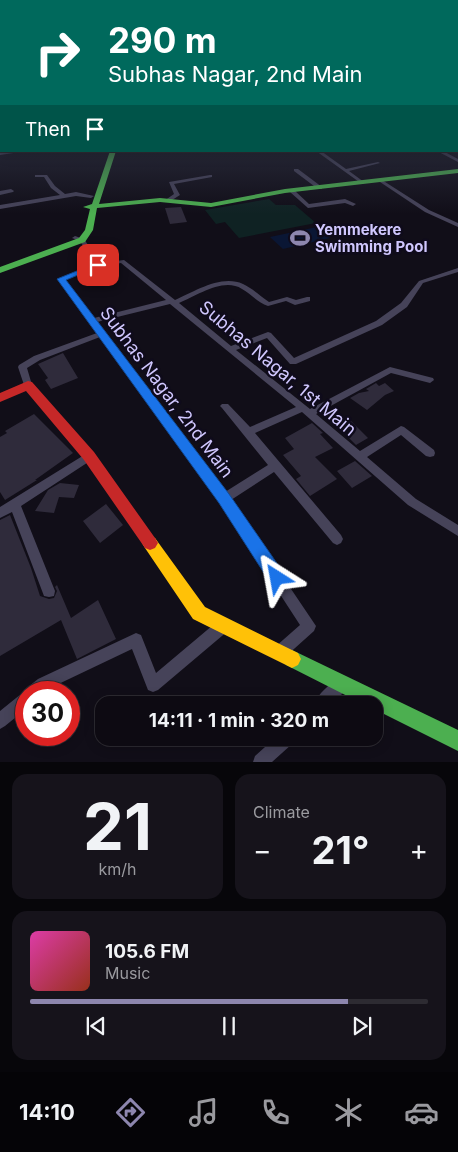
<!DOCTYPE html>
<html lang="en">
<head>
<meta charset="utf-8">
<style>
  :root { --surface:#0d0a12; --page:#16131b; --text:#f1f3f6; --muted:#9a9a9f; --line:#2d2b32; --accent:#8d86ae }
  body { margin:0; font-family:Inter,sans-serif; background:var(--page); color:var(--text); height:100vh; display:flex; flex-direction:column; font-size:19px; white-space:nowrap }
  * { box-sizing:border-box; margin:0 }
  p { font-size:16px; color:var(--muted) }
  .icon { flex:none; width:28px; height:28px; fill:none; stroke:currentColor; stroke-width:2; stroke-linecap:round; stroke-linejoin:round }
  .map { position:relative; height:762px; overflow:hidden }
  .sheet { display:flex; flex-direction:column; gap:12px; padding:12px; background:#07060a; flex:1 }
  .sheet>* { flex:none }
  .top-card { position:absolute; left:0px; top:0px; width:459px; height:152px; box-shadow:0 2px 12px #0003,0 0 0 1px var(--line); background:#00695c; color:#fff; overflow:hidden }
  .speed { position:absolute; left:15px; top:681px; display:flex; gap:10px; font-size:25px; font-weight:700; text-align:center }
  .speed>* { display:grid; place-content:center; width:65px; height:65px; border-radius:50%; background:var(--surface); box-shadow:0 2px 12px #0003,0 0 0 1px var(--line); line-height:1 }
  .speed .limit { border:8px solid #d22; background:#fff; color:#111 }
  .pin { position:absolute; display:grid; place-items:center; width:42px; height:42px; color:#fff; margin:-21px; border-radius:10px; box-shadow:0 2px 8px #0006 }
  .me { position:absolute; width:55px; margin:-28px; rotate:326deg; stroke-linejoin:round; filter:drop-shadow(0 0 4px #0008) }
  .turn { display:flex; align-items:center; gap:18px; height:105px; padding:0 25px; font-size:22px }
  .turn .icon { width:65px; height:65px; stroke-width:2.5 }
  .turn b { display:block; font-size:35px; line-height:42px }
  .then { display:flex; align-items:center; height:48px; padding:0 25px; background:#0003; gap:10px; font-size:19px }
  .big { font-size:38px; font-weight:700; line-height:1.1 }
  .sheet .card { flex:1; display:flex; flex-direction:column; justify-content:center; gap:8px; min-width:0; padding:0 18px; border-radius:15px; background:var(--page) }
  .sheet .dial { align-items:center; gap:0 }
  .dial b { font-size:65px; line-height:1 }
  .song { display:flex; align-items:center; gap:15px }
  .cover { width:60px; height:60px; border-radius:8px; background:linear-gradient(135deg,hsl(320 70% 55%),hsl(10 70% 35%)) }
  .played { height:5px; border-radius:2px; background:linear-gradient(90deg,var(--accent) 80%,var(--line) 80%) }
  .keys { display:flex; justify-content:space-around; direction:ltr }
  .heat { display:flex; justify-content:space-between; align-items:center; font-size:28px; direction:ltr }
  .sheet .tiles { flex:1; display:grid; gap:12px; grid-template-columns:1fr 1fr }
  .card:last-child { grid-column:span 2 }
  .trip { position:absolute; left:95px; top:696px; width:288px; height:50px; border-radius:15px; background:var(--surface); box-shadow:0 2px 12px #0003,0 0 0 1px var(--line); font-weight:700; line-height:50px; text-align:center }
  .menu { display:flex; height:80px; justify-content:space-around; align-items:center; background:#050407; color:var(--muted) }
  .menu .icon { width:35px; height:35px }
  .menu .current { color:var(--accent) }
  .menu b { font-size:22px; color:var(--text) }
  .map>svg:first-child { display:block }
  .green { fill:#0f2223 }
  .water { fill:#0a1634 }
  .building { fill:#2f2b3b }
  .lines { fill:none; stroke-linecap:round; stroke-linejoin:round }
  .street { fill:#464359; fill-rule:evenodd }
  .fast { fill:#4caf50; fill-rule:evenodd }
  .slow { fill:#ffc107; fill-rule:evenodd }
  .jam { fill:#c62828; fill-rule:evenodd }
  .route { fill:#1a73e8; stroke:#114b97 }
  .labels { text-anchor:middle; dominant-baseline:central; stroke-width:5; stroke-linejoin:round; paint-order:stroke }
  .far-poi-label { font-size:15px; font-weight:bold; fill:#d0c7fe; stroke:#0f0b1b; text-anchor:start }
  .street-label { font-size:18px; fill:#d0c7fe; stroke:#0f0b1b }
</style>
</head>
<body>
<div class="map">
<svg width="458" height="762" viewBox="0 0 458 762">
  <rect width="100%" height="100%" fill="#110e18"/>
  <!-- green -->
  <path class="green" d="M269,199l7,6h19l21,18 -77,15 -14,-16 -9,2 -11,-14z"/>
  <!-- water -->
  <path class="water" d="M317,227l13,11 -47,11 -13,-12z"/>
  <!-- building -->
  <path class="building" d="M181,207l6,15 -17,2 -5,-16z
    M63,353l15,25 -27,11 -6,-9 3,-2 -10,-14z
    M376,383l3,3 6,-3 9,8 -9,4 -18,15 -17,-12 9,-5 10,-2 -3,-2z
    M34,414l39,39 -38,27h2l-32,20 -5,-8v-55l7,-4 -2,-2z
    M349,419l19,19 -12,7 -19,-19z
    M312,423l11,10 -3,1 13,14 -18,9 22,22 -27,17 -14,-17 5,-3 -18,-21 11,-6 -9,-11z
    M355,461l17,15 -20,12 -15,-17z
    M60,483l19,2 -5,13 -15,-1 -5,16 -19,-2 13,-21z
    M106,504l17,21 -23,18 -17,-22z
    M10,515l21,53 9,28 9,3 5,-1 3,-7 -2,-4 2,-2 14,33 27,-18 18,39 -39,20 -16,-39 -61,36v-136z"/>
  <g class="lines">
    <!-- street -->
    <path class="street" d="M12,151h15l-27,4v-2z
      M316,151h5l25,18 32,-7 2,1 -31,8 15,11v1l-2,1z
      M407,151h7l-5,2z
      M437,151h6l15,8v3z
      M294,169h4l24,18v2h-4l-24,-18z
      M35,175h12l8,11 10,8 11,-2 18,4 -3,2 -15,-2 -76,13v-4l60,-10 -9,-7 -7,-11h-9z
      M210,175h2v2l-38,7 6,11 -11,7 -5,-1 10,-7 -5,-12z
      M382,180l47,30 29,13v4l-33,-15 -45,-30v-1z
      M11,189l3,2 -1,1 -13,3v-4z
      M290,190h4l15,14 36,-5 11,5 -3,2 -8,-3 -37,5 -18,-16z
      M75,236l9,3 16,24 24,-3 51,40c19,-8 46,-26 68,-16 9,4 17,12 26,18l18,-5 9,3 11,-3h3v4l-15,4 -9,-4 -18,5c-10,-3 -17,-12 -26,-17 -19,-12 -45,7 -63,14l52,43 37,-14 3,1 23,25 82,-37 25,-18 18,-22 39,-13v4l-35,11 -16,24 -25,18 -86,39h-6l-23,-26 -31,12 74,59 80,-42 43,11 1,2 -4,3 -39,-10 -75,41 44,37 41,-25 3,1 30,23 1,3 -1,3 -4,1 -4,-1 -25,-21 -34,22 49,42 42,26v11l-50,-31 -106,-93 -47,21 86,102 2,4 -2,4 -4,2 -4,-2 -59,-71 -43,28 85,126 -2,5 -29,26 -5,2 -5,-2 -2,-5 2,-5 25,-22 -80,-123 -120,-165 -60,23 -13,8 5,17 -4,3 -4,-3 -6,-18 1,-2 15,-9 63,-23 -39,-54 36,-15 -14,-23 -8,-3zM121,263l45,37 -72,18 -29,-38 34,-13zM170,304l126,103 -46,20 -22,-23h-6l-2,2 2,2 46,57 -43,27 -128,-170z
      M89,452l4,1 1,3 -1,3 -72,47 34,85 -1,5 -5,1 -5,-1 -32,-84 -12,6v-11z
      M224,618l5,2 2,5 -2,5 -71,60 -5,2 -5,-2 -16,-41 -84,40 -4,3h-18v17l-21,17 -5,3v-18l21,-17 5,-2 2,-5 10,-8 98,-46 5,2 15,38 63,-53z
      M342,677l5,2 2,5 -2,5 -16,16h-18c4,-10 19,-24 29,-28z
      M275,738h19l-2,6 -20,18h-19l2,-6z"/>
    <!-- fast -->
    <path class="fast" d="M110,151h6l-17,53 61,-6 51,5 74,-14 173,-20v4l-173,20 -74,14 -51,-5 -63,6 -4,22 -8,12 -85,31v-6l79,-29 6,-8 5,-21 -7,-2 9,-3z
      M292,650l166,80v21l-84,-42v-4h-9l-79,-40 -3,-6 3,-6z"/>
    <!-- slow -->
    <path class="slow" d="M150,536l5,2 50,69 93,46 3,6 -3,6 -6,3 -6,-3 -93,-46 -48,-71 -3,-5 3,-5z"/>
    <!-- jam -->
    <path class="jam" d="M28,381l4,1 62,70 61,86 3,5 -3,5 -5,2 -5,-2 -61,-88 -58,-69 -26,11v-9z"/>
  </g>
  <!-- sky -->
  <linearGradient id="sky" x2="0" y2="1"><stop stop-color="#09080d"/><stop offset="0.5" stop-color="#323648"/><stop offset="1" stop-color="#323648" stop-opacity="0"/></linearGradient>
  <rect width="458" height="214" fill="url(#sky)"/>
  <!-- route -->
  <path class="route" d="M94,264l8,1 -36,15 163,214 54,78 2,6 -2,6 -6,2 -6,-2 -52,-81 -162,-224z"/>
  <!-- icons -->
  <defs>
    <symbol id="stadium-bare" viewBox="-9 -9 18 18"><path d="M0-5a6.5 5 0 1 0 0 10a6.5 5 0 1 0 0-10ZM-3.5-1.8h7v3.6h-7Z" fill="#8d86ae" stroke="#0f0b1b" stroke-width="2.5" paint-order="stroke"/></symbol>
  </defs>
  <g fill-rule="evenodd">
    <use href="#stadium-bare" x="286" y="224" width="28" height="28"/>
  </g>
  <g class="labels">
    <!-- far-poi labels -->
    <g class="far-poi-label">
      <text x="315" y="229">Yemmekere<tspan x="315" dy="17">Swimming Pool</tspan></text>
    </g>
    <!-- street labels -->
    <g class="street-label">
      <text transform="translate(278 368) rotate(40)">Subhas Nagar, 1st Main</text>
      <text transform="translate(167 392) rotate(53)">Subhas Nagar, 2nd Main</text>
    </g>
  </g>
</svg>
<div class="speed"><div class="limit">30</div></div>
<div class="pin" style="left:98px;top:265px;background:#d93025"><svg class="icon" aria-label="arrive" viewBox="0 0 24 24"><path d="M6 21V4h12l-3 4 3 4H6"/></svg></div>
<svg class="me" style="left:277px;top:578px" viewBox="-20 -20 40 40"><path d="M0-17L14 15 0 8-14 15z" fill="#1a73e8" stroke="#fff" stroke-width="4"/></svg>
<div class="trip">14:11 · 1 min · 320 m</div>
<div class="top-card">
<div class="turn"><svg class="icon" aria-label="right" viewBox="0 0 24 24"><path d="M7 20v-9h11M14 6l5 5-5 5"/></svg><div><b>290 m</b>Subhas Nagar, 2nd Main</div></div>
<div class="then">Then<svg class="icon" aria-label="arrive" viewBox="0 0 24 24"><path d="M6 21V4h12l-3 4 3 4H6"/></svg></div>
</div>
</div>
<section class="sheet">
<div class="tiles">
<div class="card dial"><b>21</b><p>km/h</p></div>
<div class="card"><p>Climate</p>
<div class="heat"><a>−</a><b class="big">21°</b><a>+</a></div>
</div>
<div class="card">
<div class="song"><i class="cover"></i><div><b>105.6 FM</b><p>Music</p></div></div>
<div class="played"></div>
<div class="keys"><svg class="icon" aria-label="previous" viewBox="0 0 24 24"><path d="M18 5L8 12l10 7zM5 5v14"/></svg><svg class="icon" aria-label="pause" viewBox="0 0 24 24"><path d="M8 5v14M16 5v14"/></svg><svg class="icon" aria-label="next" viewBox="0 0 24 24"><path d="M6 5l10 7-10 7zM19 5v14"/></svg></div>
</div>
</div>
</section>
<nav class="menu">
<b>14:10</b>
<svg class="icon current" aria-label="directions" viewBox="0 0 24 24"><path d="M12 3l9 9-9 9-9-9zM9 14v-3h6M13 9l2 2-2 2"/></svg>
<svg class="icon" aria-label="music" viewBox="0 0 24 24"><path d="M9 18V5l10-2v13"/><circle cx="6" cy="18" r="3"/><circle cx="16" cy="16" r="3"/></svg>
<svg class="icon" aria-label="phone" viewBox="0 0 24 24"><path d="M5 4h4l2 5-3 2q2 4 5 5l2-3 5 2v4C11 20 4 13 5 4z"/></svg>
<svg class="icon" aria-label="climate" viewBox="0 0 24 24"><path d="M12 3v18M4 7l16 10M4 17L20 7"/></svg>
<svg class="icon" aria-label="car" viewBox="0 0 24 24"><path d="M5 17H2v-5l4-1 3-4h7l3 4 3 1v5h-3M9 17h6M6 11h13"/><circle cx="7" cy="17" r="2"/><circle cx="17" cy="17" r="2"/></svg>
</nav>
</body>
</html>
